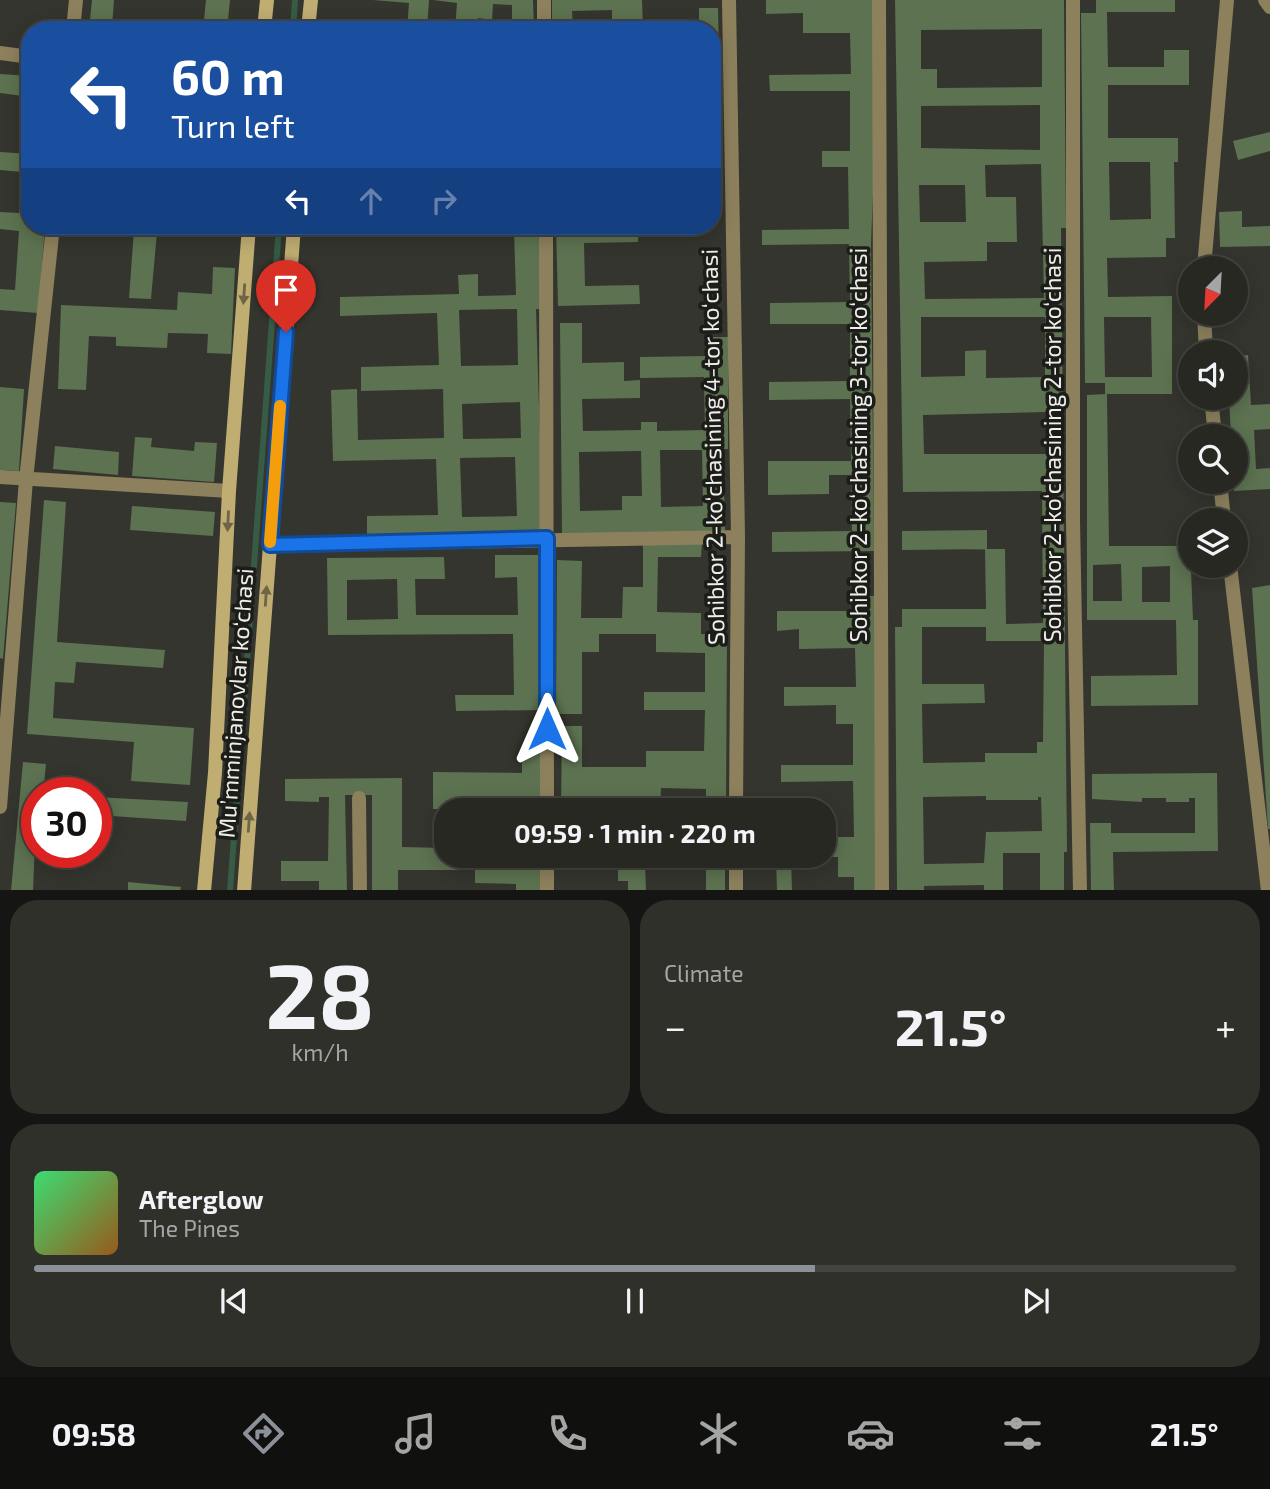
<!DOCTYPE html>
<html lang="en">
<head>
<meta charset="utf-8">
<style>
  :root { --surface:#272822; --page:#2f302a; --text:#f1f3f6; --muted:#a4a6a5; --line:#434440; --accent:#8c9099 }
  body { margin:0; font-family:"Exo 2",sans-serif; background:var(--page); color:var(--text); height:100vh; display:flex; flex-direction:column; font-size:26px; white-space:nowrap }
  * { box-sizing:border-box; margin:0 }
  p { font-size:23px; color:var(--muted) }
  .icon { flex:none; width:38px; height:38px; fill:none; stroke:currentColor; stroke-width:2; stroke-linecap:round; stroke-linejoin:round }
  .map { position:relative; height:890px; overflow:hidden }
  .panel { display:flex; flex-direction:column; gap:10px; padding:10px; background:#151613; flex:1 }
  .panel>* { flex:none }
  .hud { position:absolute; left:21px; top:21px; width:700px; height:214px; border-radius:28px; box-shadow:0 4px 18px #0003,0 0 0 2px var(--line); background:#1a4fa0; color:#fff; overflow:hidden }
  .needle { width:46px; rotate:204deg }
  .buttons { position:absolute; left:1178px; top:256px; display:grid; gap:14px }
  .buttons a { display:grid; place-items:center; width:70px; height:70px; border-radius:50%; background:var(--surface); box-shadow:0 4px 18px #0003,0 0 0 2px var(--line); font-size:35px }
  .speed { position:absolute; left:21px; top:777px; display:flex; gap:14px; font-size:35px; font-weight:700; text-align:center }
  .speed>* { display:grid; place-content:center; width:91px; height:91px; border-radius:50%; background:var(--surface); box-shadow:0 4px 18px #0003,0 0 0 2px var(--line); line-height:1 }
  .speed .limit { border:10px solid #d22; background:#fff; color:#111 }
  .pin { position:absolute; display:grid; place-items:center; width:60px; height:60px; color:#fff; margin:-72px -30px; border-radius:50% 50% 50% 0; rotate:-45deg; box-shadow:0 0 7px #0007 }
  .pin .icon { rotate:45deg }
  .me { position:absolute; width:77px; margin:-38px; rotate:0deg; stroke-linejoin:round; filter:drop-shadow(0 0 5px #0008) }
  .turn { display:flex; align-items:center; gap:24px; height:147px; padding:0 35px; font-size:32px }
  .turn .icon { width:91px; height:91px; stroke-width:2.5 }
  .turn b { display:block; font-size:49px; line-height:60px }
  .lanes { display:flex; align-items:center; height:66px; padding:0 35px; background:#0003; justify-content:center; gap:35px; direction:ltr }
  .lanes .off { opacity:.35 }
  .big { font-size:52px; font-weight:700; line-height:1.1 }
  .panel .tile { flex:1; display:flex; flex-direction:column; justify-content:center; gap:10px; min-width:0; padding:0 24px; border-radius:28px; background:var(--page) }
  .panel .dial { align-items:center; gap:0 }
  .dial b { font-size:91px; line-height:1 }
  .song { display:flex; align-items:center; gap:21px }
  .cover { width:84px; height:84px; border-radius:10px; background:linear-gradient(135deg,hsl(140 70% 55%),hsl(30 70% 35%)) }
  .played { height:7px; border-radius:4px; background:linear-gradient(90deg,var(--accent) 65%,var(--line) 65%) }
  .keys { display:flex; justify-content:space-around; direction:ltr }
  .heat { display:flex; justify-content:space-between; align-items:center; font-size:38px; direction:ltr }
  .panel .tiles { flex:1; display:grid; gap:10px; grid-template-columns:1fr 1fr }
  .tile:last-child { grid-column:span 2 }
  .trip { position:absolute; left:434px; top:798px; width:402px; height:70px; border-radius:28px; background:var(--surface); box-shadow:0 4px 18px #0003,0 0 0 2px var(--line); font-weight:700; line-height:70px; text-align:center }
  .tab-bar { display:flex; height:112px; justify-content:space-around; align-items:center; background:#10100e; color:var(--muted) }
  .tab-bar .icon { width:49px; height:49px }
  .tab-bar .active { color:var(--accent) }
  .tab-bar b { font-size:32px; color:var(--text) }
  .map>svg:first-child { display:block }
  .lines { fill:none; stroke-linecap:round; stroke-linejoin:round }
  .stream { stroke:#365c45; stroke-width:6 }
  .building { fill:#5c7250; fill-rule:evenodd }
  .street { stroke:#8d815d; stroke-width:14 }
  .secondary { stroke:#bfad72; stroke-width:14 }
  .oneway { fill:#6e6446 }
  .route-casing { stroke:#114b97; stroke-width:18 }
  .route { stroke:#1a73e8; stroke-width:12 }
  .slow { stroke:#f59e0b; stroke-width:12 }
  .labels { text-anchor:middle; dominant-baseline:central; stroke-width:7; stroke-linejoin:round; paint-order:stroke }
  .street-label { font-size:23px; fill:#edede9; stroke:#1c1c19 }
</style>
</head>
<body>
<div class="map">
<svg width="1270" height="891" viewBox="0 0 1270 891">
  <rect width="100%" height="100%" fill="#34352e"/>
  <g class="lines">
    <!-- stream -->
    <path class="stream" d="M293,30l2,-30
      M230,891l49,-665"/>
  </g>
  <!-- building -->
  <path class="building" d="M92,0h22l-2,27 6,3h-29z
    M206,0h24l-3,30h-24z
    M373,0h56l-2,30h-20l2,-27z
    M433,0h100l1,30h-22v-25l-19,-1 -1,16 -14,-2v12h-23l2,-27z
    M552,0h90l1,30h-31v-20l-40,1 1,19h-21z
    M766,0h107l1,166 -3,78 3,307 -102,1v-20l80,-1 -1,-56h-22v19l-61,1v-34h83l-1,-62 -81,1v-18l81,-1v-57h-80v-21l80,-1 -1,-58 -87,1v-15l87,-1 -1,-62h-26v-16h28v-60h-80l-1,-16 82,-1 -1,-41h-47v-20l-37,1z
    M895,0h169l2,228h-5l6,624h-3v39h-24v-38h-37v38h-19v-6l-60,1v5h-27l-2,-264h7v-18h84l-1,-60h20l1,75 37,-1 -1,-132 -139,1zM1042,29v58l-105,1v-19h-16v-39zM1040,105v45l-119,-2v-42zM1041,164l3,134 -119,1 -1,-37 63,-1v-19h30l-1,-45h-30l-1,-32zM919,185h46l1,37h-46zM921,317h124v60l-59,1v-28l-21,1v25l-44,1zM1046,412l1,42h-123l-1,-39zM922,627h64v14h58l-1,101h-6v11h-52v9l-62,1 -1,-59 63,-1 -1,-19h-62zM986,796v4h52v-3h3l1,34 -56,1 -2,31 -60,1 -1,-67z
    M1096,0h79v12h-68l1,55h56v-17h25v35h-81v53h70v24h-4l1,76h-9v19l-59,1 1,39 64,-1v98h-67v-11h-20l-4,-370h15zM1109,162h41l1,57 -41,1zM1104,317h47l1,60h-47z
    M699,8h19l3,144h-9v-122h-13z
    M171,19l20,2 -1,9h-20z
    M0,74l30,2v21l-30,-4z
    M1270,132v19l-32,9 -5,-19z
    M0,152l30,2v72h15l-7,87 -38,-3v-21l15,1 4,-59 -19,-2v-17l19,1 3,-41 -22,-2z
    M1242,211v16l28,-1v20l-50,1 -1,-35z
    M217,226h21l-1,11 -21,-1z
    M370,226h169l2,83h-5l7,227 -176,4v-24l71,-1 -2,-56 -103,2 -2,-71 26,-1 1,51 86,-2 -1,-49 -82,2v-24l78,-2 -2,-52 -97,3v-19l119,-3 -1,-19 20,-1v22l38,-1 -2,-65 -144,3zM517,309l1,56 -57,1 -2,-56zM520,402l1,36 -58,1 -1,-35zM515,457l2,59 -55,1 -2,-59z
    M556,226h82v16l-54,1 1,43 54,-1 1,19 -82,2z
    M134,230l23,2 -6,67 -22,-1z
    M213,267l22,1 -4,86 -24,-1 1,-19 -40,-1 -1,15 -51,-2v-9l-27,-1 -3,54 -28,-1 3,-84 116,5 1,-18 34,2z
    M560,323h22v40l42,-1v19l16,-1v18l-58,1 1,32 58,-1v-8h16v9l48,-1 -1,-53 -64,1v-21l65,-1v-19h23v112h-5l2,82 -163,3zM660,450h42l1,56 -42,1zM641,451l1,45h-20v14l-42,1 -1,-59z
    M1248,355l3,50 19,-1v25l-16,1 2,39 14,-1v21l-36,2 2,-55h-5l-2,-39h7v-41z
    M0,387l24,2 -5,82 -19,-1z
    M1107,394l2,152h81l3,74h5v85l-107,1v-30l86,-1 -1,-55h-89v-225zM1121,564l1,37h-29v-36zM1170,566v36h-28v-35z
    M135,437l17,1 -1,9 43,4 1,-9 22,1 -3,39 -82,-6z
    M55,446l64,6 -1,23 -65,-6z
    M44,500l22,2 -9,140 108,8 -2,18 -87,-6 -2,21 -19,-1 -2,36 141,10 -4,57 -59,-4 3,-39 -107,-8z
    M0,502l16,1 -13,156 -3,-1z
    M132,506l83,6 -2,24 -83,-6z
    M987,530v19l-85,1v-19z
    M643,543h59l-1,14h-43l-1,55 44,1v21l26,1 -1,175h-20v-21l-45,-1 -1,22 -77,-3v3h-22l1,-84h20v41h64v-16h58l1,-41h-61v-18h61v-39l-49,-1v-18h-57v18h-17v62h-26l1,-154 25,1 -1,57h41l1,-31h20z
    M495,555h44l2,155 -85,1 -1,-16h59l-1,-61 -185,1 -1,-77 117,-1 1,22h-30l1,36h102l-1,-38 -22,1zM397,579l1,40 -51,1v-40z
    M1270,585v244h-2l-16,-241z
    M856,596h22v295h-24v-14h-16v-20h-14v-20h30l-1,-56 -72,1v-17h72v-41h-17v-19l-52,1v-19h72l-1,-39 -56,1v-20l-22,2v-20h79z
    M522,745h20l-1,65 -108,-1v-37l89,1z
    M23,762l23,2 -3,29h-6l-4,98h-22z
    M1217,773l1,78 -105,1 1,39h-23l-1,-68h21v10h84v-35h-6v4h-23v-4h-24v4l-50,-3v-25z
    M402,778v69l44,1v8h95v35h-25v-7l-41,-1v-21h-16v8h-61v21h-26v-96h-27l2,96h-28v-10h-38v-20h47l1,-64h-10v5l-34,-1v-22z
    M96,797l92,5 -2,19 -90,-6z
    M561,856h164v35h-19v-29h-61l1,29h-18v-10h-10v-15l-57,-1z
    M786,856h5l1,35h-15l-1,-34z
    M128,882l53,5 -1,4h-52z"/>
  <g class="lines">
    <!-- street -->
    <path class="street" d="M544,0v30
      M729,0l9,537 -2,273
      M879,0l3,891
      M1073,0v520l7,371
      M1265,0l5,7
      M73,30l3,-30
      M0,53l30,4
      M546,226l1,584
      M1204,268l23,-268
      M1204,313l2,39
      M1211,397l4,39
      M0,477l229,14
      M1220,481l4,39
      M269,545l469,-8
      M1230,565l38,326
      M359,798l1,93
      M0,807l26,-327 27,-254
      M547,856v35
      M736,891v-35"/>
    <!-- secondary -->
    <path class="secondary" d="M264,30l3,-30
      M308,30l3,-30
      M204,891l11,-118 14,-282 20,-265
      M244,891l50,-665"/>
  </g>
  <!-- one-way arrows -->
  <defs><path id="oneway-solid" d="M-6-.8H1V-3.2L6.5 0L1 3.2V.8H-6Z" transform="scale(1.75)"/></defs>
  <g class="oneway">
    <use href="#oneway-solid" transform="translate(244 294) rotate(94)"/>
    <use href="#oneway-solid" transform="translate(228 521) rotate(93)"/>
    <use href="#oneway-solid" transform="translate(266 596) rotate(-86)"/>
    <use href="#oneway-solid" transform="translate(249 822) rotate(-86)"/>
  </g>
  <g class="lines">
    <defs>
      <path id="route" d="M286,332l-16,213 277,-7v191"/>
    </defs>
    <!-- route casing -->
    <use href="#route" class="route-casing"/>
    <!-- route -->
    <use href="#route" class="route"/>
    <!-- slow -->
    <path class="slow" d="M270,542l10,-136"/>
  </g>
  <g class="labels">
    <!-- street labels -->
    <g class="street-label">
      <text transform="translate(858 445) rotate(-90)">Sohibkor 2-ko‘chasining 3-tor ko‘chasi</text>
      <text transform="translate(1052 445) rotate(-90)">Sohibkor 2-ko‘chasining 2-tor ko‘chasi</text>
      <text transform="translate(712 447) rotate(-91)">Sohibkor 2-ko‘chasining 4-tor ko‘chasi</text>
      <text transform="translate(235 703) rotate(-86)">Mu’mminjanovlar ko‘chasi</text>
    </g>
  </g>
</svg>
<div class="buttons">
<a><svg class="needle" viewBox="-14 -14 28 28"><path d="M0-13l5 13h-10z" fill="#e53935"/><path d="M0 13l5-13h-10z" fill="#a4a6a5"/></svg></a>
<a><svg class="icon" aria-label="sound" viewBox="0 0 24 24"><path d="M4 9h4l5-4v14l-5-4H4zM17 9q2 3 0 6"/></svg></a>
<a><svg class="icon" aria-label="search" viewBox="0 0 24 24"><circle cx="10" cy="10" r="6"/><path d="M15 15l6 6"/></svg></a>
<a><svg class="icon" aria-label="layers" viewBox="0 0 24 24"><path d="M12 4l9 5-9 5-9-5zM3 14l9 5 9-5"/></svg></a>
</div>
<div class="speed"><div class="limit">30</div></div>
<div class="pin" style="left:286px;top:332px;background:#d93025"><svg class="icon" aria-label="arrive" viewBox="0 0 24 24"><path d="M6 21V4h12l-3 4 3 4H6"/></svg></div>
<svg class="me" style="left:547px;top:729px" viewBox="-20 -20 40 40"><path d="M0-17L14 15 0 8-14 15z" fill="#1a73e8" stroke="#fff" stroke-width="4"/></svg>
<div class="trip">09:59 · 1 min · 220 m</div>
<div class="hud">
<div class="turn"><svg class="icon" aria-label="left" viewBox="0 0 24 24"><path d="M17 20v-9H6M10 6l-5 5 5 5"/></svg><div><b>60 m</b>Turn left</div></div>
<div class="lanes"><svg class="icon" aria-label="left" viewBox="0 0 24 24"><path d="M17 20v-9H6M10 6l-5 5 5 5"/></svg><svg class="icon off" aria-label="ahead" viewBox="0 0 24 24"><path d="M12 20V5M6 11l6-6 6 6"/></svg><svg class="icon off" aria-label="right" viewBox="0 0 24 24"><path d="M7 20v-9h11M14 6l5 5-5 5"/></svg></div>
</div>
</div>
<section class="panel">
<div class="tiles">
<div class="tile dial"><b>28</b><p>km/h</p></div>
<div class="tile"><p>Climate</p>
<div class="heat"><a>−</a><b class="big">21.5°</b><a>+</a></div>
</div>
<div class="tile">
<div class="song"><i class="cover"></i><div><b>Afterglow</b><p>The Pines</p></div></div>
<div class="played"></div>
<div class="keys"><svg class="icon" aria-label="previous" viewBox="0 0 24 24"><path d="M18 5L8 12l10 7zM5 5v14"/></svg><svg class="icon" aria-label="pause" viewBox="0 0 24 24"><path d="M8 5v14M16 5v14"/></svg><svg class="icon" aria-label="next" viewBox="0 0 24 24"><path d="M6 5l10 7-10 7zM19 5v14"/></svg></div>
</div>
</div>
</section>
<nav class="tab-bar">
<b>09:58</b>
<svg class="icon active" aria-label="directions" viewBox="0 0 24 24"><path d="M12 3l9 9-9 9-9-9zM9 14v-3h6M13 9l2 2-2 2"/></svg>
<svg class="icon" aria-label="music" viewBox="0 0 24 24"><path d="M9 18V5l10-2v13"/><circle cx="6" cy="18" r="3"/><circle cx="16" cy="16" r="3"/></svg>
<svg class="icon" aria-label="phone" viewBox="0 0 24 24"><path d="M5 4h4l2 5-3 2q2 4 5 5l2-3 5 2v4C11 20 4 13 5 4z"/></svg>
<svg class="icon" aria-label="climate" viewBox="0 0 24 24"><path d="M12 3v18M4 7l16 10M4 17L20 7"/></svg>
<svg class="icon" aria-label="car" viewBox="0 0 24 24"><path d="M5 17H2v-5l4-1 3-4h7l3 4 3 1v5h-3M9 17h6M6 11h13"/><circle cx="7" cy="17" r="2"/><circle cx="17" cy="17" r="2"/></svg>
<svg class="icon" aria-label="filters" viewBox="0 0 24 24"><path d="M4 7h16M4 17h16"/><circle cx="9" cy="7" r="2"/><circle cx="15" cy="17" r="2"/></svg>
<b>21.5°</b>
</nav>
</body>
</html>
